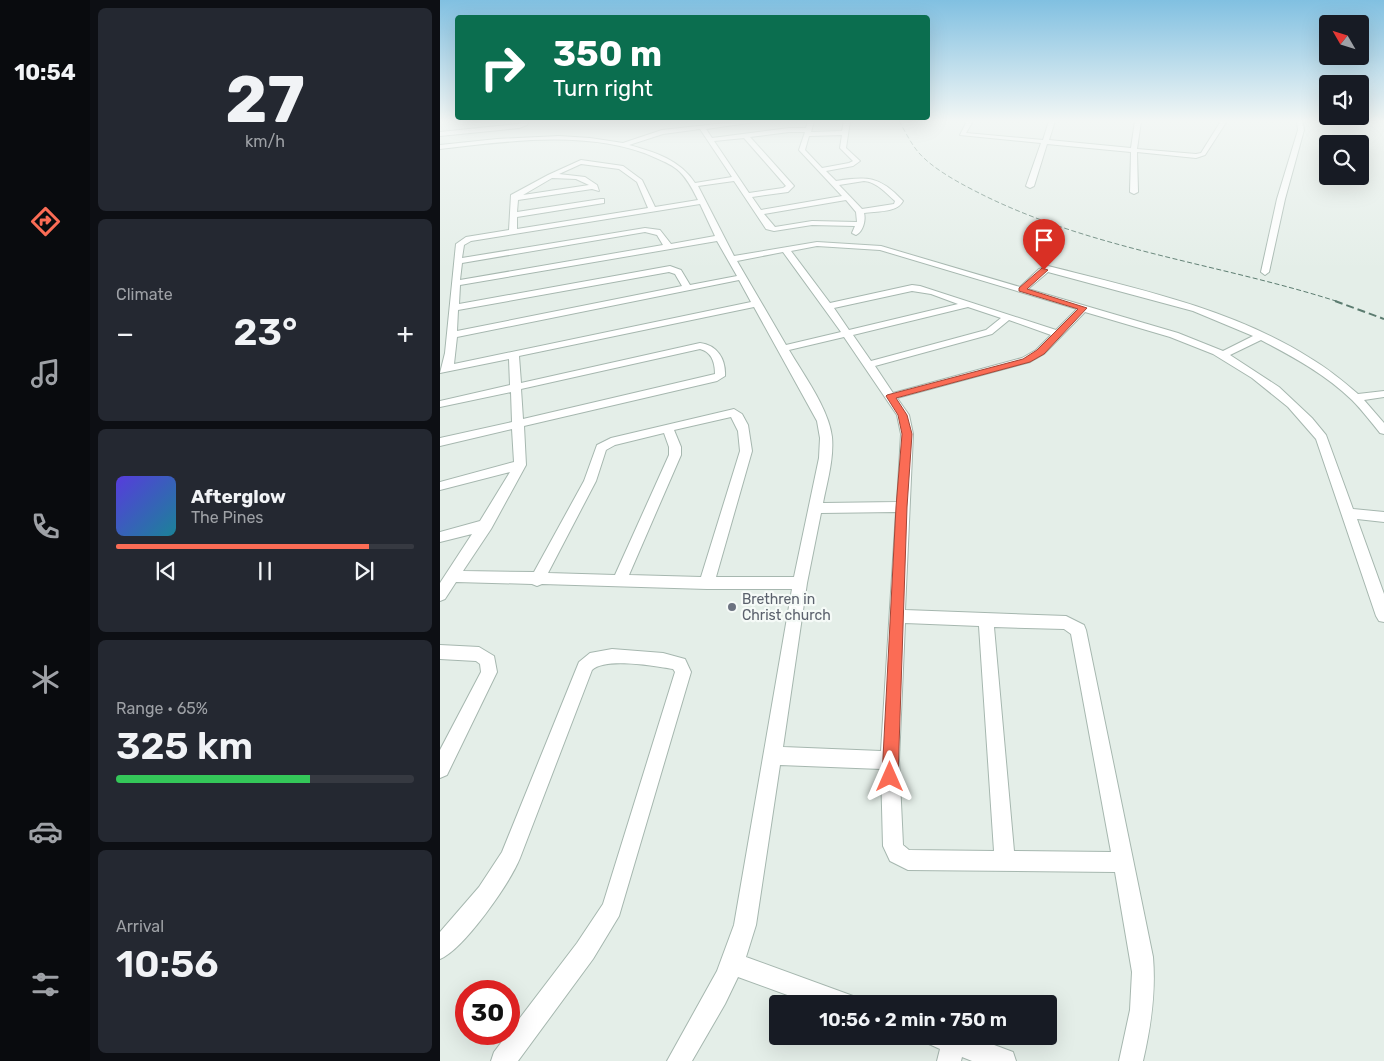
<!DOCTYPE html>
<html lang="en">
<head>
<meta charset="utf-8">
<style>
  :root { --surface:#171b24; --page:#242831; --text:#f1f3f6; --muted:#9ea1a6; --line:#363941; --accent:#fb6c55 }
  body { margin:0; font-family:Rubik,sans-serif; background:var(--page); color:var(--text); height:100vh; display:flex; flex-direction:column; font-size:19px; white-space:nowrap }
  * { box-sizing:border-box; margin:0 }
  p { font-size:16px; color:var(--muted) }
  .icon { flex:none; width:28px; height:28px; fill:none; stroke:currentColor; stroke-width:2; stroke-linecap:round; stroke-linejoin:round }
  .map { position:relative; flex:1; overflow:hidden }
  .details { display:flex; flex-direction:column; gap:8px; padding:8px; background:#0d0f14; width:350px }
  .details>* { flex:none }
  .top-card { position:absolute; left:15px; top:15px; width:475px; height:105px; border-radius:5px; box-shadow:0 5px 20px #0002; background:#0b6e4f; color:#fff; overflow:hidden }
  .needle { width:32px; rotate:309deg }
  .fabs { position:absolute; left:879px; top:15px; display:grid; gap:10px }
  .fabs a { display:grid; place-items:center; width:50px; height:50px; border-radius:5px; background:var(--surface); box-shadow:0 5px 20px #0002; font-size:25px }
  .speed { position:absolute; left:15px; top:980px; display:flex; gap:10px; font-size:25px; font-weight:700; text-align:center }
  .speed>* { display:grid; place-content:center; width:65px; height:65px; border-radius:50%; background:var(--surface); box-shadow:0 5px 20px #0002; line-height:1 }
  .speed .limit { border:8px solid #d22; background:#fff; color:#111 }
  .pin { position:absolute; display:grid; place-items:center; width:42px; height:42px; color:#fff; margin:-51px -21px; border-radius:50% 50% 50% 0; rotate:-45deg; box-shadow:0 0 5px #0007 }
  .pin .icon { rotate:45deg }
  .me { position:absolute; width:55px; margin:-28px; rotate:0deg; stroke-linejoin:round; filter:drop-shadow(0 0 4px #0008) }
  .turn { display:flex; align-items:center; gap:18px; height:105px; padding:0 15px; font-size:22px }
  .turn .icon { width:65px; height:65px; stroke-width:2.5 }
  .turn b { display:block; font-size:35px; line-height:42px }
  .big { font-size:38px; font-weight:600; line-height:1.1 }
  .details .widget { flex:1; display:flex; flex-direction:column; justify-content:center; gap:8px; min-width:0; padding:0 18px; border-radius:8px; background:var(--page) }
  .details .dial { align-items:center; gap:0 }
  .dial b { font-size:65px; line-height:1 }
  .song { display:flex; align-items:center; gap:15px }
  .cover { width:60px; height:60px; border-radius:8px; background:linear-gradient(135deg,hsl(250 70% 55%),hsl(190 70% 35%)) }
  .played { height:5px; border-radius:2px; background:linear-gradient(90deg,var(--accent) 85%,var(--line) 85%) }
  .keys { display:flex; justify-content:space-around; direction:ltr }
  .heat { display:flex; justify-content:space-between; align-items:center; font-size:28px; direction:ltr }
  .charge { height:8px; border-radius:4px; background:linear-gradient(90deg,#34c759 65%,var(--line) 0) }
  .trip { position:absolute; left:329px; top:995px; width:288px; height:50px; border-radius:5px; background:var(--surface); box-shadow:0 5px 20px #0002; font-weight:600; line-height:50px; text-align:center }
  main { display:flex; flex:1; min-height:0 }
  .dock { display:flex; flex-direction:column; width:90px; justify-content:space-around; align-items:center; background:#090b0e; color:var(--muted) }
  .dock .icon { width:35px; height:35px }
  .dock .active { color:var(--accent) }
  .dock b { font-size:22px; color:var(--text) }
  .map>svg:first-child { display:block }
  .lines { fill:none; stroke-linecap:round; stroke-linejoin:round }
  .minor-casing { stroke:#a6b7af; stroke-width:2 }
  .minor { fill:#fff; fill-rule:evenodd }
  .rail-far1 { stroke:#5c7c70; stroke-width:1; stroke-dasharray:5 2.5; stroke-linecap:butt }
  .rail { stroke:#5c7c70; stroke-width:2; stroke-dasharray:8 4; stroke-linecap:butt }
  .route { fill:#fb6c55; stroke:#a34637 }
  .worship-dot { fill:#6b7280; stroke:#f5faf7; stroke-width:2 }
  .labels { text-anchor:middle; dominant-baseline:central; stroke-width:4.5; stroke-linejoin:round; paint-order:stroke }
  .worship-label { font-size:14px; fill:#5b616d; stroke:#f5faf7; text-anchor:start }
</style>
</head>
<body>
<main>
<nav class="dock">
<b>10:54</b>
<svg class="icon active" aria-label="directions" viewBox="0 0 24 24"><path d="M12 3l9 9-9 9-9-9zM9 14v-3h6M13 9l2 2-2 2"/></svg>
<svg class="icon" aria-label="music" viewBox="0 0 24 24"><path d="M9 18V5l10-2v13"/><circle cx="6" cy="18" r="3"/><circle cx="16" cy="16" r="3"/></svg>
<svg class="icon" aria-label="phone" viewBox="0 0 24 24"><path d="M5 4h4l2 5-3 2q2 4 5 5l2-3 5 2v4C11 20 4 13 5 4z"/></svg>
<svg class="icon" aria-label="climate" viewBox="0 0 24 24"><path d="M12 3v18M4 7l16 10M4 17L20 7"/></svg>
<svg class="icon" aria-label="car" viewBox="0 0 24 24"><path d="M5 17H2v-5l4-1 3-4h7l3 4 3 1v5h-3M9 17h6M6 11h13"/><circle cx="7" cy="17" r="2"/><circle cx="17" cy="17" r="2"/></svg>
<svg class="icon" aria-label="filters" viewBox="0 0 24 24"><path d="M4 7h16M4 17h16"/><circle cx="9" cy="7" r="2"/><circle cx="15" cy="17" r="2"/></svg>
</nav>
<section class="details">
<div class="widget dial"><b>27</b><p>km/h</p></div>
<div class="widget"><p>Climate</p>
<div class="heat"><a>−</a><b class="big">23°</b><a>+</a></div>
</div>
<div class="widget">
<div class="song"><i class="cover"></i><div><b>Afterglow</b><p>The Pines</p></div></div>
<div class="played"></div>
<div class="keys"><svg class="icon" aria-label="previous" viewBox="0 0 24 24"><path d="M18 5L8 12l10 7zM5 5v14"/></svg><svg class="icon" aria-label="pause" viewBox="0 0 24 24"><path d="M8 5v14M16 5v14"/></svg><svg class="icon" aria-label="next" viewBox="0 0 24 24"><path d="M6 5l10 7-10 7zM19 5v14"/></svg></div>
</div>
<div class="widget"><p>Range · 65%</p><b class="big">325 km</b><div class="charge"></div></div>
<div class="widget"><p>Arrival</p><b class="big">10:56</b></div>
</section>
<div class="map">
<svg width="944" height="1061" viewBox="0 0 944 1061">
  <rect width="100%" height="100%" fill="#e4eee8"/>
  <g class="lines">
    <defs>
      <path id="minor" d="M83,121h6l-2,4 -8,3 -79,8v-4l78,-8z
        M304,121h18l-56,8 6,9 77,-10h17l2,-7h6l-3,11 31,-1 2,-10h6l-4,27 14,13 -7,5 -27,5 10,10c31,-5 44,-5 67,20 -6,12 -27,10 -39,12 2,7 -1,19 -8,22l-4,-2 3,-7 -43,-1 -38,6 -8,-2 -32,-48 -36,5 36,70 83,-14 64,4 139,41 19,-18 9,-3c87,22 185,43 262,92 17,10 33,23 48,36l26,-3v6l-20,3 20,23v11l-4,-1c-9,-11 -18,-23 -28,-33 -27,-26 -59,-43 -91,-60l-31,15 49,32 33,31 14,17 27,74 31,3v10l-27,-3 27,75v28l-5,-1 -3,-5 -60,-177 -28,-32 -36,-29 -39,-24 -43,-17 -85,-25 -41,42 -14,8 -133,36 12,17 4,19 -8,176 161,6 18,9 2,5 67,327c3,36 -2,69 -10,104h-24l11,-51 2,-38 -17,-100 -207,-2 -18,-9 -7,-15 -2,-77 -101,-4 -24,160 -10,32 107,39 3,8h-44l-74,-27 -13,27 -33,57h-25l50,-90 17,-46 58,-336h-85l-165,-5 -5,2 -5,-2 -76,-2 -11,17 -5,2v-18l32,-49 -32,8v-10l40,-11 30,-49 -70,18v-8l74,-20 -2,-33 -72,17v-8l72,-16 -1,-30 -71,15v-6l70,-16 -1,-26 -69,14 5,-20 11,-109 10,-7 43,-7 2,-35 37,-20 33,-15 42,6 19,14 13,27 43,-7c-5,-10 -10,-20 -18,-28 -7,-7 -15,-10 -24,-14 -63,-29 -149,-17 -216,-9v-4l57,-6 62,-3 31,2 33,5 39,-13zM260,129l32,48 -37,6c-15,-23 -40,-31 -66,-38l34,-11zM349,132h16l-6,18 43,46 -81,14 -9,-13 36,-5 6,-6 -44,-49zM402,135l-2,13 13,13 -4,2 -27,5 -17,-18 4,-14zM304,138l42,48 -3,2 -34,5 -35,-52zM141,164l38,5 18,13 11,26 -131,21v-12l87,-14v-4h-3l-84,13 1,-12 74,-11 7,2 -2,-6 -12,-8 -26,-3zM112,178l24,1 13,6 -66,10zM424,181c13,1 22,12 31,20l-1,3 -32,5 -23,-24zM406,200l10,12 1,10 -45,-1 -37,6 -11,-13zM260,204l15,32 -44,8 -11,-14 -15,-2 -183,30 2,-13 7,-4zM205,232l12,3 6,10 -203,35 2,-17zM277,241l20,35 -47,9 -9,-15 -11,-4 -211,38 1,-19zM377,246l63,4 197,59 -21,21 -136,-44 -8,-1 -82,18 -39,-52zM343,252l58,80 -55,13 -49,-84zM229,272l6,2 7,12 -225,45 1,-21zM608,272l145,39 60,25 -30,15 -45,-18 -150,-44zM299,280l12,22 -297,62 3,-27zM472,291l19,3 27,10 -109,26 -15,-22zM314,307l63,114 3,17 -1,20 -25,119h-78l36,-126 -4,-26 -6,-11 -8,-5 -123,29 -14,7 -13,36 -50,91 -71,-1 28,-42 35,-64 -2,-39 193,-45 8,-5c1,-17 -8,-31 -25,-33l-179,40 -2,-27zM528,307l33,11 -15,12 -115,31 -18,-26zM569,320l42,15 -15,15 -14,8 -129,35 -18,-27 117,-32zM404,337l53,78 4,19 -4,68 -74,1c4,-21 11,-44 9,-66 -3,-28 -29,-63 -43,-87zM260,349c12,3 15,14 15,25l-192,45 -2,-30zM291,417l7,14 2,20 -39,126 -72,-2 52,-120v-8l-7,-17zM224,433l5,14v8l-54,120 -67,-2 48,-92 10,-31 9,-5zM456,512l-15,239 -98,-4 24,-164 14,-70zM465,623l74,3 15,225 -85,-1 -6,-5 -4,-85zM554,627l70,2 7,5 40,218 -97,-1z
        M527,121h6l-7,12 77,7 6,-19h6l-6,19 82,8 4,-27h6l-4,28 59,5 5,-1 20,-32h6l-22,34 -9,3 -59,-6 1,40 -4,2 -4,-2 1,-40 -84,-8 -13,42 -4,2 -4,-2 15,-43 -81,-8z
        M857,121h6l1,9 -19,69 -16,73 -4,3 -4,-3 16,-73 21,-69z
        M0,645l39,2 15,9 3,16 -50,103 -7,3v-28l41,-78 -1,-8 -4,-3 -36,-2z
        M172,649l51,4 22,6 6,13 -72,244 -26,43 -75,102h-27l3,-9 83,-109 26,-39 72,-232 -2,-3c-17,-3 -68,-12 -81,1l-72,188c-10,25 -56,91 -80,101v-27l39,-45 23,-35 77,-190 11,-9z
        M485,1036h45l43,16 3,9h-44l-10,-4 -1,4h-24l3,-12 -11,-5z"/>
    </defs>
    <!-- minor casing -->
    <use href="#minor" class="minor-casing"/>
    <!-- minor -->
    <use href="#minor" class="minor"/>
    <!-- rail-far1 -->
    <path class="rail-far1" d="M459,121c6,10 12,23 20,32 15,17 44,32 64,42 111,55 238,69 356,107"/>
    <!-- rail -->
    <path class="rail" d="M895,301l49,18"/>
  </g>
  <!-- sky -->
  <linearGradient id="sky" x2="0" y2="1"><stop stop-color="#81c0e1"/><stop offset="0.45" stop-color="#f3f7f5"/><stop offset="1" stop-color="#f3f7f5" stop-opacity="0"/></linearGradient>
  <rect width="944" height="269" fill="url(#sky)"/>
  <!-- route -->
  <path class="route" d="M602,268l6,2 -21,19 60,19 -43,46 -14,8 -134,36 11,17 5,19 -5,73 -9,270 -3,5 -5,3 -5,-3 -3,-5 14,-270 6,-73 -4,-19 -12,-19 1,-1 136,-36 14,-9 41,-41 -59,-18v-3z"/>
  <!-- markers -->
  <circle class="worship-dot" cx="292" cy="607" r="5"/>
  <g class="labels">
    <!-- worship labels -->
    <g class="worship-label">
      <text x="302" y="599">Brethren in<tspan x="302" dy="16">Christ church</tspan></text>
    </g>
  </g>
</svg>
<div class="fabs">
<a><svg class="needle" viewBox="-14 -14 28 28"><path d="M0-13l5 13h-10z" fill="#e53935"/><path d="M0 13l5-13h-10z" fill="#9ea1a6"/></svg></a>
<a><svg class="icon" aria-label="sound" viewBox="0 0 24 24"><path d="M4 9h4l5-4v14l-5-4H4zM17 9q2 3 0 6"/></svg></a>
<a><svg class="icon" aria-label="search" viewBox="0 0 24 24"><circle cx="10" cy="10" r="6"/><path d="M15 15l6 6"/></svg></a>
</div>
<div class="speed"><div class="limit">30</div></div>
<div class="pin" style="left:604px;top:270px;background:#d93025"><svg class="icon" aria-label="arrive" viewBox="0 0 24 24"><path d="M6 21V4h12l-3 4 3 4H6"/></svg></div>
<svg class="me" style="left:450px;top:777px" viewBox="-20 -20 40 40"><path d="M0-17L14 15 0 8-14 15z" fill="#fb6c55" stroke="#fff" stroke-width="4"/></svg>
<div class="trip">10:56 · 2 min · 750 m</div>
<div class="top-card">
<div class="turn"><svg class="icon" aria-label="right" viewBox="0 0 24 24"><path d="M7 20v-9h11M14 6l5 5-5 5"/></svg><div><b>350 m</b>Turn right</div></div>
</div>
</div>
</main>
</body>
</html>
